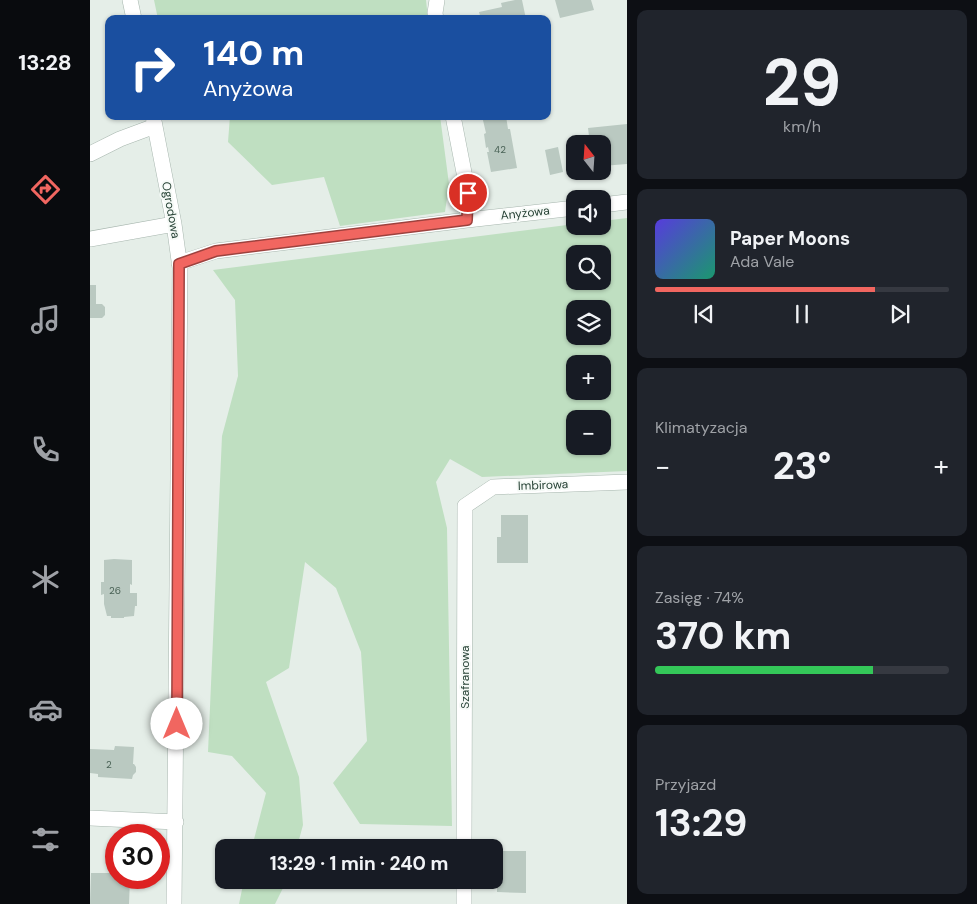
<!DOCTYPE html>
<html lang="pl">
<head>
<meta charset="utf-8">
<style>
  :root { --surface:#171b24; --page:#20242c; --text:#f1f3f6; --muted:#9ea1a6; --line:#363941; --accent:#f16660 }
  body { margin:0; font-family:"DM Sans",sans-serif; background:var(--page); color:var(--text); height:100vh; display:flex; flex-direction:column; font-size:19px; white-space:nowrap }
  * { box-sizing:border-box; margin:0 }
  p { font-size:16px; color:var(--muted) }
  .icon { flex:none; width:28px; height:28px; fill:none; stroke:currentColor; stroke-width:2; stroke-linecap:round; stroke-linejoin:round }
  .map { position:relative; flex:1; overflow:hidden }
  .drawer { display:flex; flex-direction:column; gap:10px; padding:10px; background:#0d0f14; width:350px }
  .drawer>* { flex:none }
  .hud { position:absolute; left:15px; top:15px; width:446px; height:105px; border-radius:10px; box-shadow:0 1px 4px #0004; background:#1a4fa0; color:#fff; overflow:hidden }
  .needle { width:32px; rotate:343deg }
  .tools { position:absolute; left:476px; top:135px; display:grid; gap:10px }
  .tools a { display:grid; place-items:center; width:45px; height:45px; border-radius:10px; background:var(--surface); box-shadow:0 1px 4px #0004; font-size:25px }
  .speed { position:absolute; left:15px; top:824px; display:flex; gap:10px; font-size:25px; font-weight:700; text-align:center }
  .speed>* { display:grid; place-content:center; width:65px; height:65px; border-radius:50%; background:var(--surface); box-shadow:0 1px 4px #0004; line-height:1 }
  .speed .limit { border:8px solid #d22; background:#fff; color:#111 }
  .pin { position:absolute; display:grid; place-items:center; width:42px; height:42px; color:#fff; margin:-21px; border:2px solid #fff; border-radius:50%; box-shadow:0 1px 5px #0007 }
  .me { position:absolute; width:55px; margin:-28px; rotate:0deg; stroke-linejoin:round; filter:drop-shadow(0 0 4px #0008) }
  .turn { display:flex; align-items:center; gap:18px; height:105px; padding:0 15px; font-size:22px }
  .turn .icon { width:65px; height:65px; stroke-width:2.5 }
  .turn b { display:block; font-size:35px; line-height:42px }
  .big { font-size:38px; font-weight:700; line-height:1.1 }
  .drawer .tile { flex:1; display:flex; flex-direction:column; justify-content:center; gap:8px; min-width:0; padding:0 18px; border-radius:10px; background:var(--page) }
  .drawer .dial { align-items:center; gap:0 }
  .dial b { font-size:65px; line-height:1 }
  .song { display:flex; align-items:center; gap:15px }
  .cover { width:60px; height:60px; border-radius:8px; background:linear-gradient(135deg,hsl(250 70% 55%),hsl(160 70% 35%)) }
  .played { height:5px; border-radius:2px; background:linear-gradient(90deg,var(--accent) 75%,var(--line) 75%) }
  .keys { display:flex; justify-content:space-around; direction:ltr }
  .heat { display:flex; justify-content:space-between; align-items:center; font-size:28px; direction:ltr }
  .charge { height:8px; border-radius:4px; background:linear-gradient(90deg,#34c759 74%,var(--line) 0) }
  .trip { position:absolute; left:125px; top:839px; width:288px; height:50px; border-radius:10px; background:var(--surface); box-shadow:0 1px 4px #0004; font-weight:700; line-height:50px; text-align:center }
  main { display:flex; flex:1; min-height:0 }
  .menu { display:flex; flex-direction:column; width:90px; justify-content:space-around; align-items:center; background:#090b0e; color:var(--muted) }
  .menu .icon { width:35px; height:35px }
  .menu .active { color:var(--accent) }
  .menu b { font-size:22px; color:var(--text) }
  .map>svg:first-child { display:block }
  .green { fill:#bfdfc1; fill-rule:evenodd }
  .building { fill:#bac9c1 }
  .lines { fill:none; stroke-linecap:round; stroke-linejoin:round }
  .street-casing { stroke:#a7b6ae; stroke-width:16 }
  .street { stroke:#fff; stroke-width:15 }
  .route-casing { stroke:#9d423e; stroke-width:12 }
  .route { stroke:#f16660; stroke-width:9 }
  .labels { text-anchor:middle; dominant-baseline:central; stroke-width:4; stroke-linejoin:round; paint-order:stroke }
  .number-label { font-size:10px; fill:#4a6256 }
  .street-label { font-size:12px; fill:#244033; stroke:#f6faf7 }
</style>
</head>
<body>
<main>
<nav class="menu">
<b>13:28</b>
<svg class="icon active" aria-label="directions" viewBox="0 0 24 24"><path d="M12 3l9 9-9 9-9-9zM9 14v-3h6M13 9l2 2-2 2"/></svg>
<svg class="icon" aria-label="music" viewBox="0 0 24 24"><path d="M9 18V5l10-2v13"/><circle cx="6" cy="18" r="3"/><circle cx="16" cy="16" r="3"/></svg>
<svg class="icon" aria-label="phone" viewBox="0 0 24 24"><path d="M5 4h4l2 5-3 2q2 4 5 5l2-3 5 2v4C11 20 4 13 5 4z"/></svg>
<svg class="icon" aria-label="climate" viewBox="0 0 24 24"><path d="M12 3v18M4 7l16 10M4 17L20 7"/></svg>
<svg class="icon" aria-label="car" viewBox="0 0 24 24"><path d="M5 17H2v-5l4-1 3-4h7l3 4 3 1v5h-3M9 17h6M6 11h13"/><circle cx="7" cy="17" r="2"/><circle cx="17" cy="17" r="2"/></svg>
<svg class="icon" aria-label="filters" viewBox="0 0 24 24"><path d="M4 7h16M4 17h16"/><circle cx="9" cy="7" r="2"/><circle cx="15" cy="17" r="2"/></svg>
</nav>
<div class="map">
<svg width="537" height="904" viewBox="0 0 537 904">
  <rect width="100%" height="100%" fill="#e5eee8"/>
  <!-- green -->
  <path class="green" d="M64,0h272l2,19h-270z
    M140,116h210l9,68 -4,28 -105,14 -16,-49 -52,8 -44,-43z
    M537,218v253l-145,6 -32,-18 -14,23 11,46 5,298 -92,-2 -27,-41 34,-42 -6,-89 -25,-64 -31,-26 -16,106 -23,14 33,95 4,48 -6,22h-45l14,-54 -34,-37 -24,-4 14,-316 16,-60 -3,-76 -22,-30 362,-46v2h27l1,-5zM485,254h27v27h-27zM485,309h27v27h-27zM485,364h27v27h-27zM485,419h27v27h-27z
    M154,880h43l-12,24h-36z"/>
  <!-- building -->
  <path class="building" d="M425,0h7l4,19h-45l-2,-7 23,-5 -1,-4z
    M465,0h36l3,10 -34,8z
    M392,116h24l2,13h2l7,39 -26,4 -4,-20h2l-1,-5 -2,1 -2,-14 2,-1z
    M537,124v40l-25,2v-22h-12l-2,-16z
    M468,147l5,25 -13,3 -5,-25z
    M0,285h6v19h6l3,3v8l-3,3h-12z
    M411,515h27v48h-31v-26h4z
    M24,559l18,1v25l-2,-1v9h7v13h-2l-1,10 -10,1v1h-13v-2h-4l-3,-12v-10l-3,1v-13h3v-22z
    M25,746l19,1 -1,17h1l2,3v5l-3,3 -1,4 -34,-2v-3l-8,-1v-24l24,1z
    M407,851h29v42l-29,-1z
    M1,873h25v5h14l-1,26h-39z"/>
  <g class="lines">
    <defs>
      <path id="street" d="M40,0l4,19
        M346,19l-1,-6 2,-13
        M63,116l21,108 6,44 -6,636
        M363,116l15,77 -1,27
        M0,154l30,-15 35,-13
        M512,205l25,-3
        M0,239l84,-15
        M89,263l37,-12 251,-31 108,-12
        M0,818l86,4
        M374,848l1,-342 28,-19 134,-5
        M374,904v-24"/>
    </defs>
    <!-- street casing -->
    <use href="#street" class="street-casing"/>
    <!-- street -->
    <use href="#street" class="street"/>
  </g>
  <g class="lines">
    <defs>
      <path id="route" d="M87,724l2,-460 37,-13 251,-31 1,-27"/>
    </defs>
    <!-- route casing -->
    <use href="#route" class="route-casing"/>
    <!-- route -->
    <use href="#route" class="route"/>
  </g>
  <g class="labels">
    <!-- number labels -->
    <g class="number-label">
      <text x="410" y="149">42</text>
      <text x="25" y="590">26</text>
      <text x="19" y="764">2</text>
    </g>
    <!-- street labels -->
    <g class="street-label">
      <text transform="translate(81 210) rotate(80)">Ogrodowa</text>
      <text transform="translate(435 213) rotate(-6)">Anyżowa</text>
      <text transform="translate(453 485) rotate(-2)">Imbirowa</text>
      <text transform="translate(375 677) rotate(-90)">Szafranowa</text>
    </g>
  </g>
</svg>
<div class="tools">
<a><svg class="needle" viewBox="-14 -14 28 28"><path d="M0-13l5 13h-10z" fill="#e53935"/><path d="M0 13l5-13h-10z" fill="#9ea1a6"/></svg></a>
<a><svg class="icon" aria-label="sound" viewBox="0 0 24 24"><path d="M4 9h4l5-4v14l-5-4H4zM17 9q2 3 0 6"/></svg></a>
<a><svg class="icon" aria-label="search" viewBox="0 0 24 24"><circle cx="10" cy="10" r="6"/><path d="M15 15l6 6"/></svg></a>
<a><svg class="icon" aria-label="layers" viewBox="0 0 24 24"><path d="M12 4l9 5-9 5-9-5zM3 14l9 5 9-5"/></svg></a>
<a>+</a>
<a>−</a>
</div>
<div class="speed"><div class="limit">30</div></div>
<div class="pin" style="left:378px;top:193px;background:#d93025"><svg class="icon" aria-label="arrive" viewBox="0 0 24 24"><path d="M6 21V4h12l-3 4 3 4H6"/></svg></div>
<svg class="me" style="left:87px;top:724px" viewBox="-20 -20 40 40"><circle r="19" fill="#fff"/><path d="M0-13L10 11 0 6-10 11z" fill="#f16660"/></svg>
<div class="trip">13:29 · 1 min · 240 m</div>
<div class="hud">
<div class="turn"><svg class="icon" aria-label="right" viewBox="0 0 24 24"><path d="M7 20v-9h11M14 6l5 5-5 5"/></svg><div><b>140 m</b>Anyżowa</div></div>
</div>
</div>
<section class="drawer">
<div class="tile dial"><b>29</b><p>km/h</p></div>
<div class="tile">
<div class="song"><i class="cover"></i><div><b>Paper Moons</b><p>Ada Vale</p></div></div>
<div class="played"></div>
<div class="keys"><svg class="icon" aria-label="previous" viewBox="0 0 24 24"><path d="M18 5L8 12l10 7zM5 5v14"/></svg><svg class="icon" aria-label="pause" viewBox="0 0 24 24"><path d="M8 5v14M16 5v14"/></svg><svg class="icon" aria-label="next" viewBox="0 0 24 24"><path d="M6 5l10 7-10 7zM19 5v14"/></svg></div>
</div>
<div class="tile"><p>Klimatyzacja</p>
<div class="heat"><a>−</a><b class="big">23°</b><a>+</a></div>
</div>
<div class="tile"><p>Zasięg · 74%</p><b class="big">370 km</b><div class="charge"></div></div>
<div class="tile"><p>Przyjazd</p><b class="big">13:29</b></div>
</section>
</main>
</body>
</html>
